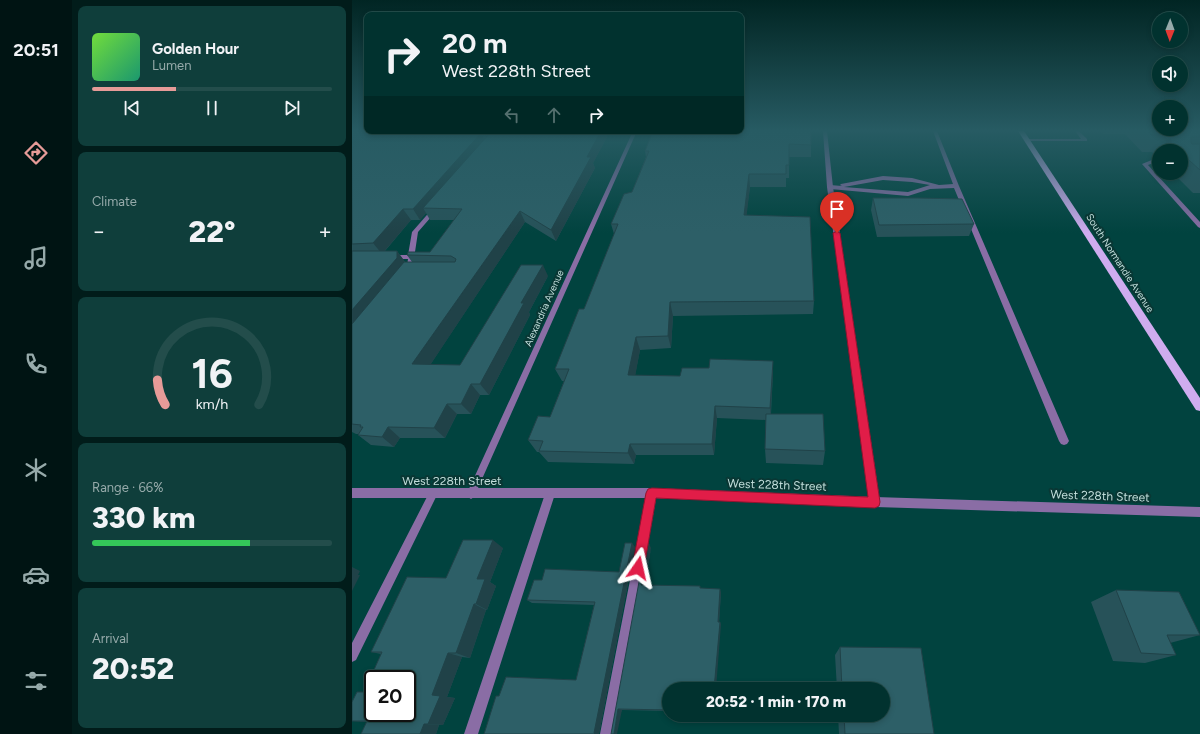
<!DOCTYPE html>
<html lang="en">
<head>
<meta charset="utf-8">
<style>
  :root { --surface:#01322f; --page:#0f3e3b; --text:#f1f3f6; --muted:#96aaaa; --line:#234d4b; --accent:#e69b98 }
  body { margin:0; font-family:Figtree,sans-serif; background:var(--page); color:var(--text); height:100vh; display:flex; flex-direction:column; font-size:15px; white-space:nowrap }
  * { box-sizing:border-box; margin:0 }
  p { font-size:13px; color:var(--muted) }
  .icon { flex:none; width:22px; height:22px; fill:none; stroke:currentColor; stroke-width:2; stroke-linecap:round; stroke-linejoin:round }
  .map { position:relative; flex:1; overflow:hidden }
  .sheet { display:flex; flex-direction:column; gap:6px; padding:6px; background:#011c1a; width:280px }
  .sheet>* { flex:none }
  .hud { position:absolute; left:12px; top:12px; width:380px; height:122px; border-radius:8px; box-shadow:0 2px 6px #0003,0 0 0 1px var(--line); background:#01322f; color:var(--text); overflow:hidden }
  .needle { width:26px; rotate:181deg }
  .buttons { position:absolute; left:800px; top:12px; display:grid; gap:8px }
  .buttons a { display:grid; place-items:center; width:36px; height:36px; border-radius:50%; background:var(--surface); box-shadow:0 2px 6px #0003,0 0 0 1px var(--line); font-size:20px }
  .speed { position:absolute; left:12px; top:670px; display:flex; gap:8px; font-size:20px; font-weight:700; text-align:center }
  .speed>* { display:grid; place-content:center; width:52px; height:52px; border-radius:50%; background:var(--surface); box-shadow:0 2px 6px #0003,0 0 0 1px var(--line); line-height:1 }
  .speed .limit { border:2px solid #111; border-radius:6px; background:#fff; color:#111 }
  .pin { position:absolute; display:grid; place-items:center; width:34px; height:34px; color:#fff; margin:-41px -17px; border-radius:50% 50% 50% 0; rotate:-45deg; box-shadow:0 0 4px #0007 }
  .pin .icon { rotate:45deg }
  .me { position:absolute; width:44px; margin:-22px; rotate:11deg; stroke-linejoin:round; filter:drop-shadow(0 0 3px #0008) }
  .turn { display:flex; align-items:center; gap:14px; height:84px; padding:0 12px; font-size:18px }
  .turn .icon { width:52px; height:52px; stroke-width:2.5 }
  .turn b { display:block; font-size:28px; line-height:34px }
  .lanes { display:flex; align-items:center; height:38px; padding:0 12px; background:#0003; justify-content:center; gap:20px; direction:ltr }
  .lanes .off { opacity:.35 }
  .big { font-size:30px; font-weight:800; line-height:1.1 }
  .sheet .card { flex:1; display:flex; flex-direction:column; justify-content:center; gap:6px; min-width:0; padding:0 14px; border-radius:8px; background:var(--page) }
  .sheet .dial { align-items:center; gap:0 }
  .dial svg { height:104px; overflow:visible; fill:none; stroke:var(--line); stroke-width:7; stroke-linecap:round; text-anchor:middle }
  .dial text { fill:var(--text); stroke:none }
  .song { display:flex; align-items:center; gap:12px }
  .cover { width:48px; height:48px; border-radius:6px; background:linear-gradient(135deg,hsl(100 70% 55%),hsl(160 70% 35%)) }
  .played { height:4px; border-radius:2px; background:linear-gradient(90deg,var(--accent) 35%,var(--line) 35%) }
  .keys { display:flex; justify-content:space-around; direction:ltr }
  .heat { display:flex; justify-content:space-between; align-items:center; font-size:22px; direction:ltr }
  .charge { height:6px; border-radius:3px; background:linear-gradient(90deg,#34c759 66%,var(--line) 0) }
  .trip { position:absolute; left:310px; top:682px; width:228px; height:40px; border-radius:20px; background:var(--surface); box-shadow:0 2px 6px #0003,0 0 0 1px var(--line); font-weight:800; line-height:40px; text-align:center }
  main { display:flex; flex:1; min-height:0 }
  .menu { display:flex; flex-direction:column; width:72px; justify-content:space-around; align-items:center; background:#001413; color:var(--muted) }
  .menu .icon { width:28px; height:28px }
  .menu .active { color:var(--accent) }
  .menu b { font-size:18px; color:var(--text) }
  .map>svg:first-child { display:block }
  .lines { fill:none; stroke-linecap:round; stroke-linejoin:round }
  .service { fill:#8a6da5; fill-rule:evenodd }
  .minor { fill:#8a6da5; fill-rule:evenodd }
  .tertiary { fill:#8a6da5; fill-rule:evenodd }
  .primary { fill:#cfacef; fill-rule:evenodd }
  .wall { fill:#275259; fill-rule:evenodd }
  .shaded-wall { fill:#204248 }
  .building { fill:#2d5f67; stroke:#204248; fill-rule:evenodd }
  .route { fill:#e11d48; stroke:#92132f }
  .labels { text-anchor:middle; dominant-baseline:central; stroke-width:4; stroke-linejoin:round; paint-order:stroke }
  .street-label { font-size:10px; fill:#c2dedb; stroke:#093734 }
  .near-street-label { font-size:12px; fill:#c2dedb; stroke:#093734 }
</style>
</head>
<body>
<main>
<nav class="menu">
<b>20:51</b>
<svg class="icon active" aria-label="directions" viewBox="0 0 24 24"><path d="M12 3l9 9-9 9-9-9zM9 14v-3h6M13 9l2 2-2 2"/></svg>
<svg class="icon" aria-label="music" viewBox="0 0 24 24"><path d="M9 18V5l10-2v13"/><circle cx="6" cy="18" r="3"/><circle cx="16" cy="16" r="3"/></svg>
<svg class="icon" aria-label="phone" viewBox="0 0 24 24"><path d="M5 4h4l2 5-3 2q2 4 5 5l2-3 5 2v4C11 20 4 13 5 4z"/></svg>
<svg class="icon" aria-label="climate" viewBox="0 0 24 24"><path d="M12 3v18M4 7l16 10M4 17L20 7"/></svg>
<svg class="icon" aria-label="car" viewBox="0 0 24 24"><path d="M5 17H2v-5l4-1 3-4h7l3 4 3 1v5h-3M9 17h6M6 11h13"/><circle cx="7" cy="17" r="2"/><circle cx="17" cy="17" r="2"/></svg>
<svg class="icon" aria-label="filters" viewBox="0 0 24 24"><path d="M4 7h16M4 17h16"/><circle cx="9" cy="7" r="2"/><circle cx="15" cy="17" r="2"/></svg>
</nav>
<section class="sheet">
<div class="card">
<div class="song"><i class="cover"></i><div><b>Golden Hour</b><p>Lumen</p></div></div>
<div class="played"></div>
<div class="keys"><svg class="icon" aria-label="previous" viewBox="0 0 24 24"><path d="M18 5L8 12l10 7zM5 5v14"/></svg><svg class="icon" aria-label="pause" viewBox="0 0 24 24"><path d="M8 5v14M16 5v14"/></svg><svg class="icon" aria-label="next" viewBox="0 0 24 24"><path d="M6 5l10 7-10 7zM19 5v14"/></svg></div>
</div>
<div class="card"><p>Climate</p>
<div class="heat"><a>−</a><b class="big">22°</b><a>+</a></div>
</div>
<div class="card dial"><svg viewBox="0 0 100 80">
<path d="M14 69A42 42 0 1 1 86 69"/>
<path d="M14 69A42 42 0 0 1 8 50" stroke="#e69b98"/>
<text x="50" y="56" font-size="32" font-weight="700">16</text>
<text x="50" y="72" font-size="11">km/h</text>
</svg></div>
<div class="card"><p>Range · 66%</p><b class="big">330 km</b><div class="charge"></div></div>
<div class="card"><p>Arrival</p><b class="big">20:52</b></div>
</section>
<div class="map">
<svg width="848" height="734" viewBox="0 0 848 734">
  <rect width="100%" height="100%" fill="#01433f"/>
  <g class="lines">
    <!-- service -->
    <path class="service" d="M581,131h4l22,55 110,255 -2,3 -3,1 -3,-1 -2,-3 -105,-253 -24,1 -22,7 -78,-7 -3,-2 3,-2 12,1 -2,-1 1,-1 42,-8 29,2 27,7 14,-1zM531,180l29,2 18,3 -22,7 -64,-5z
      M723,131h4l8,8v2h-60l-2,-1 2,-1h54z
      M807,157v4l-11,4 52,57v6l-2,-1 -56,-63z
      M83,207l3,2 -20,23 -6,40 -1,2h-4l-1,-2 2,-13h-18l-3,-2 3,-2h18l4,-23 21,-24z
      M300,488l3,2 2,3 -43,241h-14l47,-241 2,-3z
      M81,489l3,2 2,3 -2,3 -80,163 -4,2v-19l78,-152z
      M198,489l3,2 2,3 -77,240h-14l81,-240 2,-3z"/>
    <!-- minor -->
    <path class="minor" d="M281,131h4l-163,366 -3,2 -3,-2 -2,-3 2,-3z
      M471,131h4l6,56 47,315 -2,3 -3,2 -3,-2 -2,-3 -43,-315z"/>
    <!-- tertiary -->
    <path class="tertiary" d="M0,488h300l223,9 325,10v10l-325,-10 -223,-9h-300z"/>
    <!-- primary -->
    <path class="primary" d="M666,131h6l176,267v13l-4,-1z"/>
  </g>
  <!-- wall -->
  <path class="wall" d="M0,131h155l-1,2 40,-1 1,-1h59l1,6 -14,26 2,5 -39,73 -31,-19 -95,143h30l88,-89 -19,36 1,3 -41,80h-9l-9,19h-14l-12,24h-45l-6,9 -23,-2 -13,-10v-1h-2l-4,-2zM74,213l4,7h24l-24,32 -23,3 5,7h-7l-8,-11h-12l26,-31h9z
    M301,131l158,14v12h-22v21h-3v9h-36l-4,29 68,85 -1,13 -140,2 -2,32 -31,2 -5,25 45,1 29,-8 64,-7v12l-2,41 54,37 -2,14 -57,-2 -1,-14 1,-29 -49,-2 -3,37h-78l-2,9 -86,-2 -9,-10h-2l-9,-12 22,-23 14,-36h-2l-7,-12 29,-60 30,-75 -3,-10 21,-32 14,-35 -1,-6z
    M748,131h100v62h-7l-20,-20h8v-22h-22v5h-3l-4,-4h-10l-17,-18h-21z
    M521,198l101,26 -5,12 -92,1 -6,-27z
    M283,547l-36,187h-115l92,-54 18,-75 -62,-2 -5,-3 15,-20 77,-8z
    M151,548l-13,34 6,4 -9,24h-1l-16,48 -8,-1 -15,40 8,1 -12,27h-4l-3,9h-75l6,-12 -15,-1 29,-67 -10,-2 75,-74z
    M299,548l-6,37 57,3 19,4 -2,30h1l1,3 -52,64v22l-47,-1 -11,24z
    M764,590l84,45 -30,8 6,12 -31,8 -32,-2 -22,-59z
    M488,647l94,87h-95l-1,-19h45v-26h-46l-2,-34z"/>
  <!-- shaded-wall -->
  <path class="shaded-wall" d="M147,131h8l-5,7z
    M247,131h7l1,6 -14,26 2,5 -39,73 -5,-11z
    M129,133l5,10 -63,65 3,5 -6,7 -7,-11z
    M819,139l-8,12h-3l7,-11z
    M397,174l1,13 -5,42 -1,-14z
    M51,209l8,11 -29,34 -9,-11z
    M168,211l5,11 -102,154 -11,-12z
    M45,251l9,12 -54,72v-25z
    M191,265l5,11 -19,36 1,3 -41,80 -9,-11 41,-81z
    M318,302l3,14 -2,32 -3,-12z
    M284,337l4,13 -7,38 -5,-13z
    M421,361v12l-3,47v-12z
    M119,384l9,11 -9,19 -10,-10z
    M95,404l10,10 -12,24 -11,-10z
    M363,406l2,12 -3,37 -2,-11z
    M36,427l12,11 -6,9 -12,-10z
    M278,444l6,11 -2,9 -6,-11z
    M141,540l10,8 -13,34 6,4 -9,24 -11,-6 1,-25z
    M280,543l3,4 -36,187h-4l-1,-1z
    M297,544l2,4 -7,40 -3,-3z
    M0,567l8,4 -2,4h2l-8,16z
    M368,589l1,3 -2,33 -1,-3z
    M122,604l12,6 -16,48 -14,-5z
    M368,622l1,3 -5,64h-2z
    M96,653l14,4 -15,40 8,1 -12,27 -15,-1 4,-29z
    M266,709l4,1 -5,24h-3z
    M72,724l15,1 -3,9h-16z"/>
  <!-- building -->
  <path class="building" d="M0,131h70l59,2 -68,76h-10l-30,34 -21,1z
    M195,131h54l-14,26h4l-40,73 -31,-19 -108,153 48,1 61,-100h22l-22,38h3l-44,81h-9l-10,20h-14l-13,24 -46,-1 -6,10 -24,-2 5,-8h-3l1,-2 -9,-1v-100l52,-62h51l1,-3 -5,-3 -44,-1 1,-3h22l32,-43 -39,-1 67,-75 56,-1z
    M301,131h158v14l-22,-1v21h-3v9h-37l-5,41 66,2 4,84 -144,1 -2,34 -32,1 -8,38 52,1 2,-8h27l1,-9 63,2 -3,47 -55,-2 -3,38h-82l-2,9 -89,-2 4,-10 -15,-1 10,-24 12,1 19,-48h-14l24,-60h5l34,-85h-7l13,-30 8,-2 17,-41h-4z
    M795,131h53v6h-9v5l1,2h8v26l-19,-17v-2h-2l-8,-7v-5l-4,1 -4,-5h-11z
    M521,198h45l44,1 12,25 -95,1z
    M0,251h45v7l-45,52z
    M414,414h57l2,37 -60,-2z
    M111,540h30l-16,39h8l-9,25h-2l-18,49h-8l-16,42 8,1 -12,28h-4l-4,10h-59l6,-13h-15v-19l5,-10h7l18,-40h-11l36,-75 39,1zM21,679h34v34h-34z
    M273,543h7l-38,190 1,1h-111l12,-38h3l7,-19 70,3 19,-78 -68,-2 7,-20h8l3,-11 74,3z
    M294,544h3l-8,41 59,1v2l20,1 -2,33h2l-6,67h-45v21l-51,-1 -4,25h-3z
    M764,590l63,2 21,43h-33l9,20 -35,-2z
    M488,647l81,1 13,86h-89l-1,-19h39v-26h-41z"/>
  <!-- sky -->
  <linearGradient id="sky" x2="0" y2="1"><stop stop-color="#012523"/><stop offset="0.56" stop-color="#275b63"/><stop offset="1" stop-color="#275b63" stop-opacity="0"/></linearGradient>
  <rect width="848" height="233" fill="url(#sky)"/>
  <!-- route -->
  <path class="route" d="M485,231l3,2 40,269 -1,4 -4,2 -219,-10 -12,70 -2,5 -4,1 -5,-1 -1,-5 14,-75 2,-4 4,-1 216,9 -35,-264z"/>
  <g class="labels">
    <!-- street labels -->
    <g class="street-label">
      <text transform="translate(768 263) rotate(57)">South Normandie Avenue</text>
      <text transform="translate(192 308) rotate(-66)">Alexandria Avenue</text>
    </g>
    <!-- near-street labels -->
    <g class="near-street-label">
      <text x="100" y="481">West 228th Street</text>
      <text transform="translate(425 485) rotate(2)">West 228th Street</text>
      <text transform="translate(748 496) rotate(2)">West 228th Street</text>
    </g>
  </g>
</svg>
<div class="buttons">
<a><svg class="needle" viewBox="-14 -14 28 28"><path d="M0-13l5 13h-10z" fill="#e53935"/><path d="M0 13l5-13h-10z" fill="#96aaaa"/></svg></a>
<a><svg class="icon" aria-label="sound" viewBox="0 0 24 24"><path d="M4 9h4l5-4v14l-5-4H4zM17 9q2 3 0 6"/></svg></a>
<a>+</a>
<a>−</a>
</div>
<div class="speed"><div class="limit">20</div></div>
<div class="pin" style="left:485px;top:233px;background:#d93025"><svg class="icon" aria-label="arrive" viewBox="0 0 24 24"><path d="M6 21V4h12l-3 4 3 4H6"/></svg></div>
<svg class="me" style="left:286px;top:568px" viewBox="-20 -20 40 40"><path d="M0-17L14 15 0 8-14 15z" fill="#e11d48" stroke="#fff" stroke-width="4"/></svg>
<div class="trip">20:52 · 1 min · 170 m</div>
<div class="hud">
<div class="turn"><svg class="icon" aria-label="right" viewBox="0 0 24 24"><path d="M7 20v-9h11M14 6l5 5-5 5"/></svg><div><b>20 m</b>West 228th Street</div></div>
<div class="lanes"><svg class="icon off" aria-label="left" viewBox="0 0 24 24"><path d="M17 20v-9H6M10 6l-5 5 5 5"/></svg><svg class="icon off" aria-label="ahead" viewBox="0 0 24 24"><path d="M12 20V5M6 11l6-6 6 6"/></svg><svg class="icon" aria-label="right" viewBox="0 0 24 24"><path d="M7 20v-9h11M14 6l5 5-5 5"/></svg></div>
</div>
</div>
</main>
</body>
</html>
